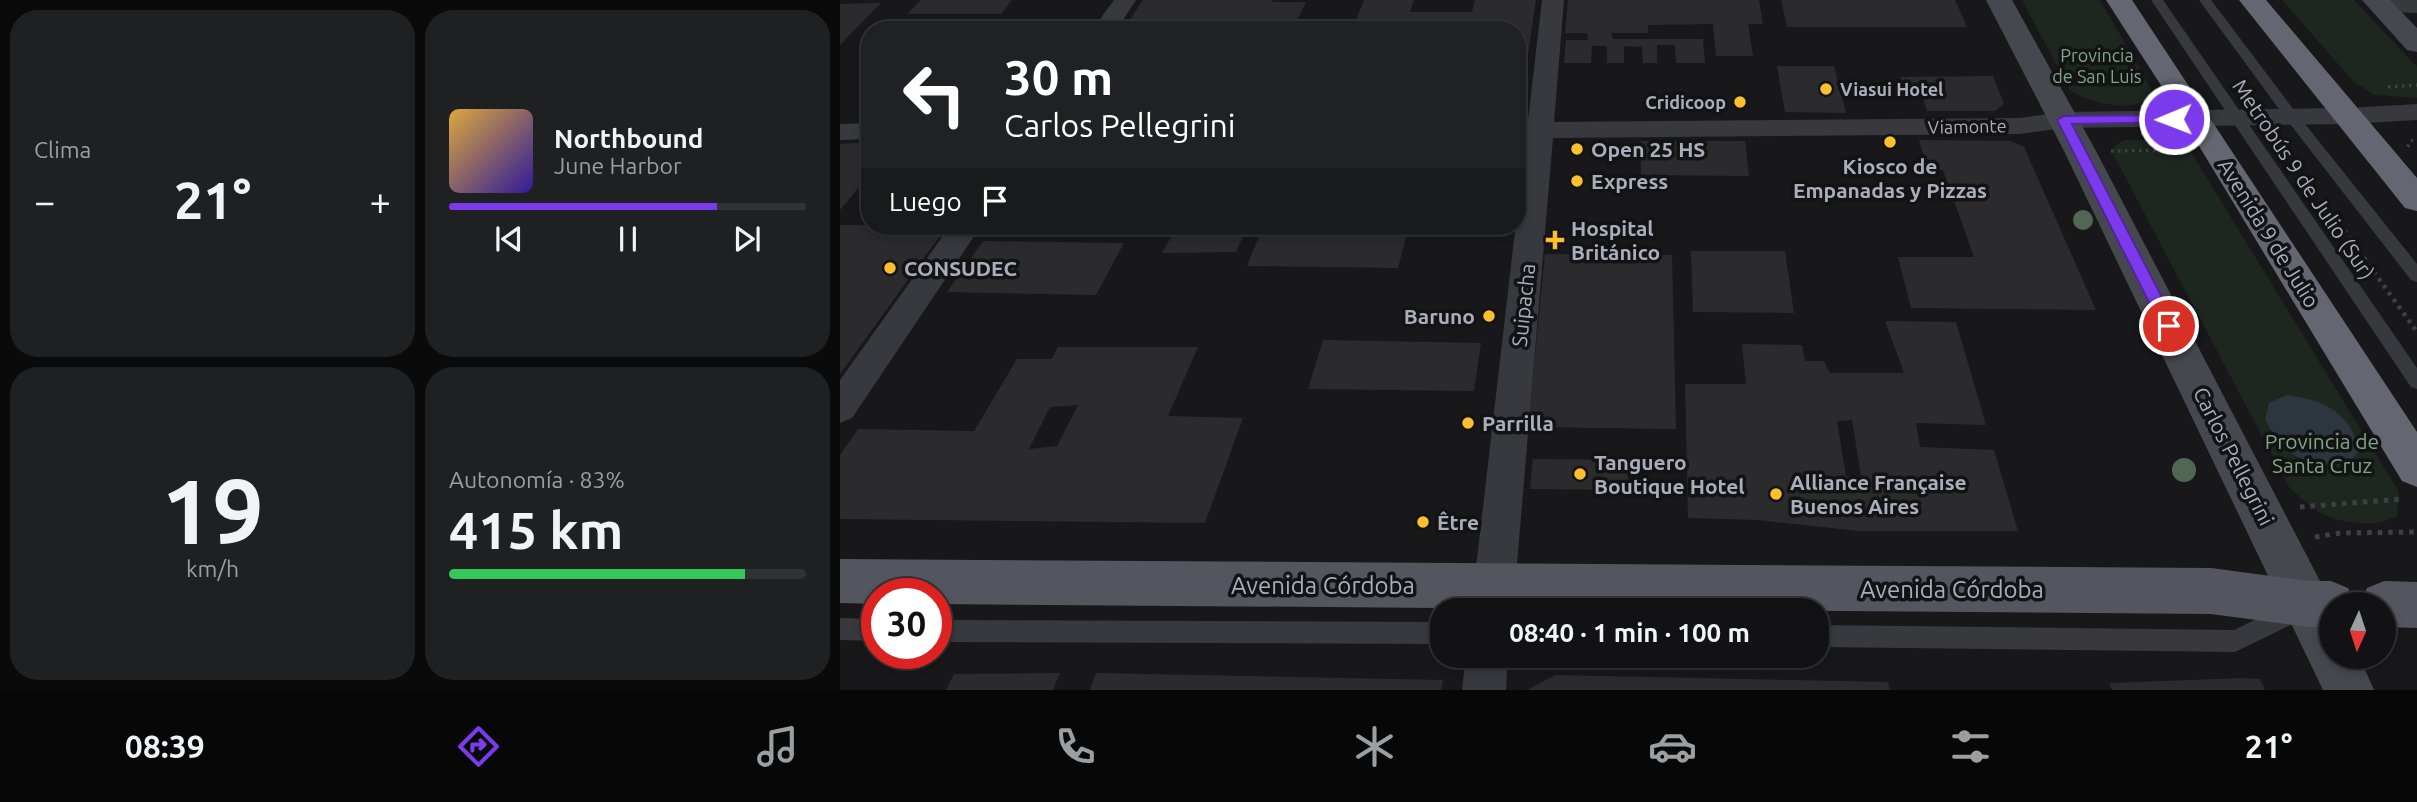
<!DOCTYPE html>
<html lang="es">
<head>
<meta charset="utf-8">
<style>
  :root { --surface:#121214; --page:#1f2022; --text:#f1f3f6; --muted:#9c9ea0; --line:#313234; --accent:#7c3aed }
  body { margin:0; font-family:Ubuntu,sans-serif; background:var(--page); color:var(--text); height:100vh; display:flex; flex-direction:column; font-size:26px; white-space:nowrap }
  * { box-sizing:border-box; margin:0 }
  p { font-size:23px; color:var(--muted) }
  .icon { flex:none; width:38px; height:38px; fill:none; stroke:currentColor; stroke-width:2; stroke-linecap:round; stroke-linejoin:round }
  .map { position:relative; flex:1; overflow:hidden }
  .panel { display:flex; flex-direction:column; gap:10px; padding:10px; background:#0a0a0b; width:840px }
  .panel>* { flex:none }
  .guide { position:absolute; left:21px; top:21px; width:665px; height:214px; border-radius:28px; box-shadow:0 4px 10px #0003,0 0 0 2px var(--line); background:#202124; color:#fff; overflow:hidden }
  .needle { width:46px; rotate:183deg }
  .tools { position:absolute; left:1479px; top:592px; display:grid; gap:14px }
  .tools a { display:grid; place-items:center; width:77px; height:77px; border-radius:50%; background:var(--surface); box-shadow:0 4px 10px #0003,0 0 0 2px var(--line); font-size:35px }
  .speed { position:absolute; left:21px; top:578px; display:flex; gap:14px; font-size:35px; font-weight:700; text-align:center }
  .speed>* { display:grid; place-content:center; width:91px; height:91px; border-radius:50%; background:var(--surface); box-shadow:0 4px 10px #0003,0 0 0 2px var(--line); line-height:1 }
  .speed .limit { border:10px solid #d22; background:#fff; color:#111 }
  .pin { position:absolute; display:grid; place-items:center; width:60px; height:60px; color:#fff; margin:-30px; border:4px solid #fff; border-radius:50%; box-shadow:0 2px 7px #0007 }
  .me { position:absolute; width:77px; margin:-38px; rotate:269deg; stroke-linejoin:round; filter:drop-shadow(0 0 5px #0008) }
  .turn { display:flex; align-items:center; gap:24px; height:147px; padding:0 28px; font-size:32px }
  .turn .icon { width:91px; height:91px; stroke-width:2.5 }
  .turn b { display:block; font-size:49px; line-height:60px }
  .then { display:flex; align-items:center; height:66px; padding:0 28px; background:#0003; gap:14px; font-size:26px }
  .big { font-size:52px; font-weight:700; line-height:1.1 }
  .panel .tile { flex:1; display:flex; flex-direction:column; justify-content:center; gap:10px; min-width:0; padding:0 24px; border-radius:28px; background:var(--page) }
  .panel .dial { align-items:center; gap:0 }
  .dial b { font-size:91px; line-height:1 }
  .song { display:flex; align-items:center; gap:21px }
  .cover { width:84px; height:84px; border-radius:10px; background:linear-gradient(135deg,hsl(40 70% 55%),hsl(250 70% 35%)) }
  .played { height:7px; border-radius:4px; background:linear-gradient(90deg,var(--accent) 75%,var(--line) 75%) }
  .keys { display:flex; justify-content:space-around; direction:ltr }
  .heat { display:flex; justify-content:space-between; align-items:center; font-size:38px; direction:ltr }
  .charge { height:10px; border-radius:5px; background:linear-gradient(90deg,#34c759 83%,var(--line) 0) }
  .panel .tiles { flex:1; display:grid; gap:10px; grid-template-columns:repeat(2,1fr) }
  .trip { position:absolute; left:590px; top:598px; width:399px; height:70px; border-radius:28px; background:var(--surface); box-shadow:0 4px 10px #0003,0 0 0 2px var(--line); font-weight:700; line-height:70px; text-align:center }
  .tabs { display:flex; height:112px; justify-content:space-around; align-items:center; background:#070708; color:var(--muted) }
  .tabs .icon { width:49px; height:49px }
  .tabs .active { color:var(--accent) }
  .tabs b { font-size:32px; color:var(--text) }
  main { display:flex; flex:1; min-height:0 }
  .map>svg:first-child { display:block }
  .green { fill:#1d261f }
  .water { fill:#2d363f }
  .building { fill:#2b2b2e; fill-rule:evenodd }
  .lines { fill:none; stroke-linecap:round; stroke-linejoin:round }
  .path-far2 { stroke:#3e4046; stroke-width:3.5; stroke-dasharray:2.5 4.5; stroke-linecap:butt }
  .path-far1 { stroke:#3e4046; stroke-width:4.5; stroke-dasharray:3.5 5; stroke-linecap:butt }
  .path { stroke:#3e4046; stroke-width:5; stroke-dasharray:4.5 6; stroke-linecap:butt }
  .lane { fill:#38393f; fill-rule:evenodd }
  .street { fill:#38393f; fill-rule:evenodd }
  .secondary { fill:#46484f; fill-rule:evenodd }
  .primary { fill:#54565f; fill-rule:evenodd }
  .highway { fill:#646771; fill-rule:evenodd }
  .tree { fill:#516754 }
  .route { fill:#7c3aed; stroke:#51269a; stroke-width:2 }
  .poi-dot { fill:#fdc02d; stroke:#131315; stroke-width:2.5 }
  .labels { text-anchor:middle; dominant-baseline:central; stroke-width:7; stroke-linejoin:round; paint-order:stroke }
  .far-park-label { font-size:18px; fill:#7fa783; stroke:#131315 }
  .far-poi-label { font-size:18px; font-weight:bold; fill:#a9aebb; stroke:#131315; text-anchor:start }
  .far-street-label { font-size:18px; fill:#a9aebb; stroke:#131315 }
  .poi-label { font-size:21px; font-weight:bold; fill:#a9aebb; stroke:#131315; text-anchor:start }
  .street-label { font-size:21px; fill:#a9aebb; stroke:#131315 }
  .park-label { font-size:21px; fill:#7fa783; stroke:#131315 }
  .near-street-label { font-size:24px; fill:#a9aebb; stroke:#131315 }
</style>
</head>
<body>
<main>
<section class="panel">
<div class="tiles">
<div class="tile"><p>Clima</p>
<div class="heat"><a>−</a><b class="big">21°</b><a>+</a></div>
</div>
<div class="tile">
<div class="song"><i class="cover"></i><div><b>Northbound</b><p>June Harbor</p></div></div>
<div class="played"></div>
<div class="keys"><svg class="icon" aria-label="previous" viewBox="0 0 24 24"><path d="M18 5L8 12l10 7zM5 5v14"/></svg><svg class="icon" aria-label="pause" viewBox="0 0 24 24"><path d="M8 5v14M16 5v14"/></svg><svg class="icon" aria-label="next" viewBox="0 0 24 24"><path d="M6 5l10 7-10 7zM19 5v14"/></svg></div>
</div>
<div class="tile dial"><b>19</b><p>km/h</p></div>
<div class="tile"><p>Autonomía · 83%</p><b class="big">415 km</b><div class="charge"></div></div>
</div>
</section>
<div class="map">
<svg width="1577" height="690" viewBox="0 0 1577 690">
  <rect width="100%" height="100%" fill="#18181a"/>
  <!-- green -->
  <path class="green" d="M1182,0h78l53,92c-9,24 -67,11 -83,-2z
    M1442,0h72l63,67v31l-43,-3 -21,-14z
    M1284,140h40l27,12 208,340 -2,24c-14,7 -22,8 -37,7 -36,-2 -46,-13 -71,-36l-177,-335 1,-5z"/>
  <!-- water -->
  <path class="water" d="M1447,395c37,5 64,17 72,56l-11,13c-41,5 -65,-8 -83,-45l4,-16z"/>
  <!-- building -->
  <path class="building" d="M81,0h91l-11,14h-94z
    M303,0h130l-1,2h34l-14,28h-169z
    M524,0h50l-4,12h62l3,-12h61l-8,54 -11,6v-30h-165z
    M728,0h191l4,24h-15l5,32h-37l-3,-32 -65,1v8h-37l2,6h90l2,24h-29l-1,-18h-18v18h-14l-1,-16 -18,-1v17h-17v-17h-15l-1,17h-27l2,-23h22l-1,-7h-22z
    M941,0h174l12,27h-180z
    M41,3l-41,42v-41z
    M937,66h57l12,47 -61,-1z
    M1153,76l11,28 -9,7h-68l-8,-25 -17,-1 -2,-8z
    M1079,140l92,1 13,6 72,163 -185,-2 -13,-51h76l-31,-87 -15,1z
    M800,141h105l4,35 -108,-1z
    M30,142v32l-30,36v-66z
    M0,225l107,1 -107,148z
    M337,226h71l-12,26 -74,1z
    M423,226h61l-3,8h19l3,-8h66l-11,42 -151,-2z
    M143,241l79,1 62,1 -28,52 -149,-3z
    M851,251h94l9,62 -101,-1z
    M705,254l127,1 4,174 -148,-2z
    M1045,321l71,1 30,103 -70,-2 4,24 74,3 24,81h-159l-102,-11 -69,-2 -3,-134h61l-4,-40 60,1 3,16h19l6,12h74zM1012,420l9,56h-15l-9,-55z
    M483,340l158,3 -7,48 -166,-2z
    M218,347h140l-30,69 75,2 -38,105 -365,-4v-64l18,-26 116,2 43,-72h35zM238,405l-21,41 -28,3 21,-42z
    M693,459l95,1v30l-98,-1z
    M220,673l-7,17h-107l8,-16z
    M256,673l347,7 -2,10h-351z
    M715,675l333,7 2,8h-363z
    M1404,678l16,1 5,11h-153l-3,-7z"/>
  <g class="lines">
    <!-- path-far2 -->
    <path class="path-far2" d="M1548,87l29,-2
      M1568,147l2,-6 7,-2
      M1271,151l72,-1"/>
    <!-- path-far1 -->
    <path class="path-far1" d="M1504,230l73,102"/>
    <!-- path -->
    <path class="path" d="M1460,507l102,-8
      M1475,537l25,-4 77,-1"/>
    <!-- lane -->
    <path class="lane" d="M1311,0h12l254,368v21l-6,-2z
      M1359,0h12l86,114 120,150v18l-6,-2 -124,-160z
      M1453,601l8,3 3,8 -3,8 -66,32 -419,-5v-22l418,5z
      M0,618l37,1v22l-37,-1z
      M96,620l506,2v22l-506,-2z"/>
    <!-- street -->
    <path class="street" d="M274,0h22l-20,30h-24z
      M702,0h22l-10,122 466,-4 44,-6 284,-4 69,-4v16l-69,4 -284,4 -44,6 -467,4 -40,473h-42l55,-475 -9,-1v-16l11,1z
      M1537,0h40v13l-44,-2 -3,-5z
      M30,123v16l-30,1v-16z
      M110,226h31l-129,192 -12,5v-43z
      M626,656h42l-2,34h-44z"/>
    <!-- secondary -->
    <path class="secondary" d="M1146,0h26l84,151 236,453 -1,52h28l15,34h-51l-259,-539z
      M1522,0h28l27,28v24l-10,-2z"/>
    <!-- primary -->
    <path class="primary" d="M0,559l1371,9 97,13h23l17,7 7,16h-24v23h-23l-97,-13 -1275,-10v-11h-59v11l-37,-1z
      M1544,581l33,1v46l-33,-1v-23h-24l7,-16z"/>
    <!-- highway -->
    <path class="highway" d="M1266,0h26l285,432v55l-15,-6 -220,-363z
      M1399,0h27l151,178v33l-12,-3z"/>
  </g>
  <!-- trees -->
  <g class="tree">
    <circle cx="1243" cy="220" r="10"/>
    <circle cx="1344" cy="470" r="12"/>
  </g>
  <!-- route -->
  <path class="route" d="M1334,115l5,1v6l-107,2 105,202 -8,6 -8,-6 -104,-206 7,-4z"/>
  <!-- markers -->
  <g class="poi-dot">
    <circle cx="986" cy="89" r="7"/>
    <circle cx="900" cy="102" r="7"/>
    <circle cx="1050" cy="142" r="7"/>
    <circle cx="737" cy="149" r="7"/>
    <circle cx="737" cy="181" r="7"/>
    <path d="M711.5 229.5h7v7h7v7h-7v7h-7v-7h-7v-7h7z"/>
    <circle cx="50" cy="268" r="7"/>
    <circle cx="649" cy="316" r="7"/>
    <circle cx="628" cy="423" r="7"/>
    <circle cx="740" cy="474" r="7"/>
    <circle cx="936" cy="494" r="7"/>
    <circle cx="583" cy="522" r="7"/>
  </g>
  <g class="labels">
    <!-- far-park labels -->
    <g class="far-park-label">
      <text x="1257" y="55">Provincia<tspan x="1257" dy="21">de San Luis</tspan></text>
    </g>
    <!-- far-poi labels -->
    <g class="far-poi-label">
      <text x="1000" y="89">Viasui Hotel</text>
      <text x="886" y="102" text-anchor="end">Cridicoop</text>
    </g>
    <!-- far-street labels -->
    <g class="far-street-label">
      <text transform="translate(1127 126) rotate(-1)">Viamonte</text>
    </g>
    <!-- poi labels -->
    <g class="poi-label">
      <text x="751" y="149">Open 25 HS</text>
      <text x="1050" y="166" text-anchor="middle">Kiosco de<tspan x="1050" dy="24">Empanadas y Pizzas</tspan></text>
      <text x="751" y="181">Express</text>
      <text x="731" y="228">Hospital<tspan x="731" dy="24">Británico</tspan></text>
      <text x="64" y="268">CONSUDEC</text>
      <text x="635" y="316" text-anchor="end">Baruno</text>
      <text x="642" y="423">Parrilla</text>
      <text x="754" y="462">Tanguero<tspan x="754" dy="24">Boutique Hotel</tspan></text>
      <text x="950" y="482">Alliance Française<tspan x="950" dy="24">Buenos Aires</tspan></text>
      <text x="597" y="522">Être</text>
    </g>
    <!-- street labels -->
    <g class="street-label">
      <text transform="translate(1464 179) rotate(56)">Metrobús 9 de Julio (Sur)</text>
      <text transform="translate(1429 233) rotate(58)">Avenida 9 de Julio</text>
      <text transform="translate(683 305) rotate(-84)">Suipacha</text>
      <text transform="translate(1394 456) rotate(63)">Carlos Pellegrini</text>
    </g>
    <!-- park labels -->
    <g class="park-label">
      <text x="1482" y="441">Provincia de<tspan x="1482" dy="24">Santa Cruz</tspan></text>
    </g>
    <!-- near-street labels -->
    <g class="near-street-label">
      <text x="483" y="585">Avenida Córdoba</text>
      <text x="1112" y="589">Avenida Córdoba</text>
    </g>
  </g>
</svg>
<div class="tools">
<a><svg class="needle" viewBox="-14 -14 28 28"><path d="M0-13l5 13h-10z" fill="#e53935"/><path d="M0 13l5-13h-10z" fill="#9c9ea0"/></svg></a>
</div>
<div class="speed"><div class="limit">30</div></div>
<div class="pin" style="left:1329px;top:326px;background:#d93025"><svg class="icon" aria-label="arrive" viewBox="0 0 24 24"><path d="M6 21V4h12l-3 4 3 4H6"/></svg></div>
<svg class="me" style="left:1334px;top:119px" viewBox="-20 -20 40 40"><circle r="17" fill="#7c3aed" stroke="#fff" stroke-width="3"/><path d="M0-11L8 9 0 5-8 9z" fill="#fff"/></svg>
<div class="trip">08:40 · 1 min · 100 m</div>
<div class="guide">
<div class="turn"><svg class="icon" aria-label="left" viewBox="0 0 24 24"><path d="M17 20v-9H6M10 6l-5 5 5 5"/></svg><div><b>30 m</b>Carlos Pellegrini</div></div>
<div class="then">Luego<svg class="icon" aria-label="arrive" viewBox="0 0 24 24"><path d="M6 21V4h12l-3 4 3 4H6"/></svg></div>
</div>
</div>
</main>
<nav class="tabs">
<b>08:39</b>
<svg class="icon active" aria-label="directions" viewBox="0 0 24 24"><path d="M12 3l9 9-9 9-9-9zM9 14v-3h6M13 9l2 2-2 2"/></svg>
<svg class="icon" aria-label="music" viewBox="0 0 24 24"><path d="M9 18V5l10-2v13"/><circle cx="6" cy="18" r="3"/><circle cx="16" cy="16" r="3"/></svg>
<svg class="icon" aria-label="phone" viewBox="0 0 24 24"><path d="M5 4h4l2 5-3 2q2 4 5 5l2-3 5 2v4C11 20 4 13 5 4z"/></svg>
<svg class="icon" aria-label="climate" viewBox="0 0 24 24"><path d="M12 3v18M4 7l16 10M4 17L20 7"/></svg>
<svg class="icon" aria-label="car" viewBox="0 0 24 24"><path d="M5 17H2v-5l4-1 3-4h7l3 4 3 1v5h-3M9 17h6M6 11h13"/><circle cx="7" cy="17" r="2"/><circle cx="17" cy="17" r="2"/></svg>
<svg class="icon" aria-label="filters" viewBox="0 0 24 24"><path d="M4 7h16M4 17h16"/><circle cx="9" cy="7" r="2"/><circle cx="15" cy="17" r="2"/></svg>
<b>21°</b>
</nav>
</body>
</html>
